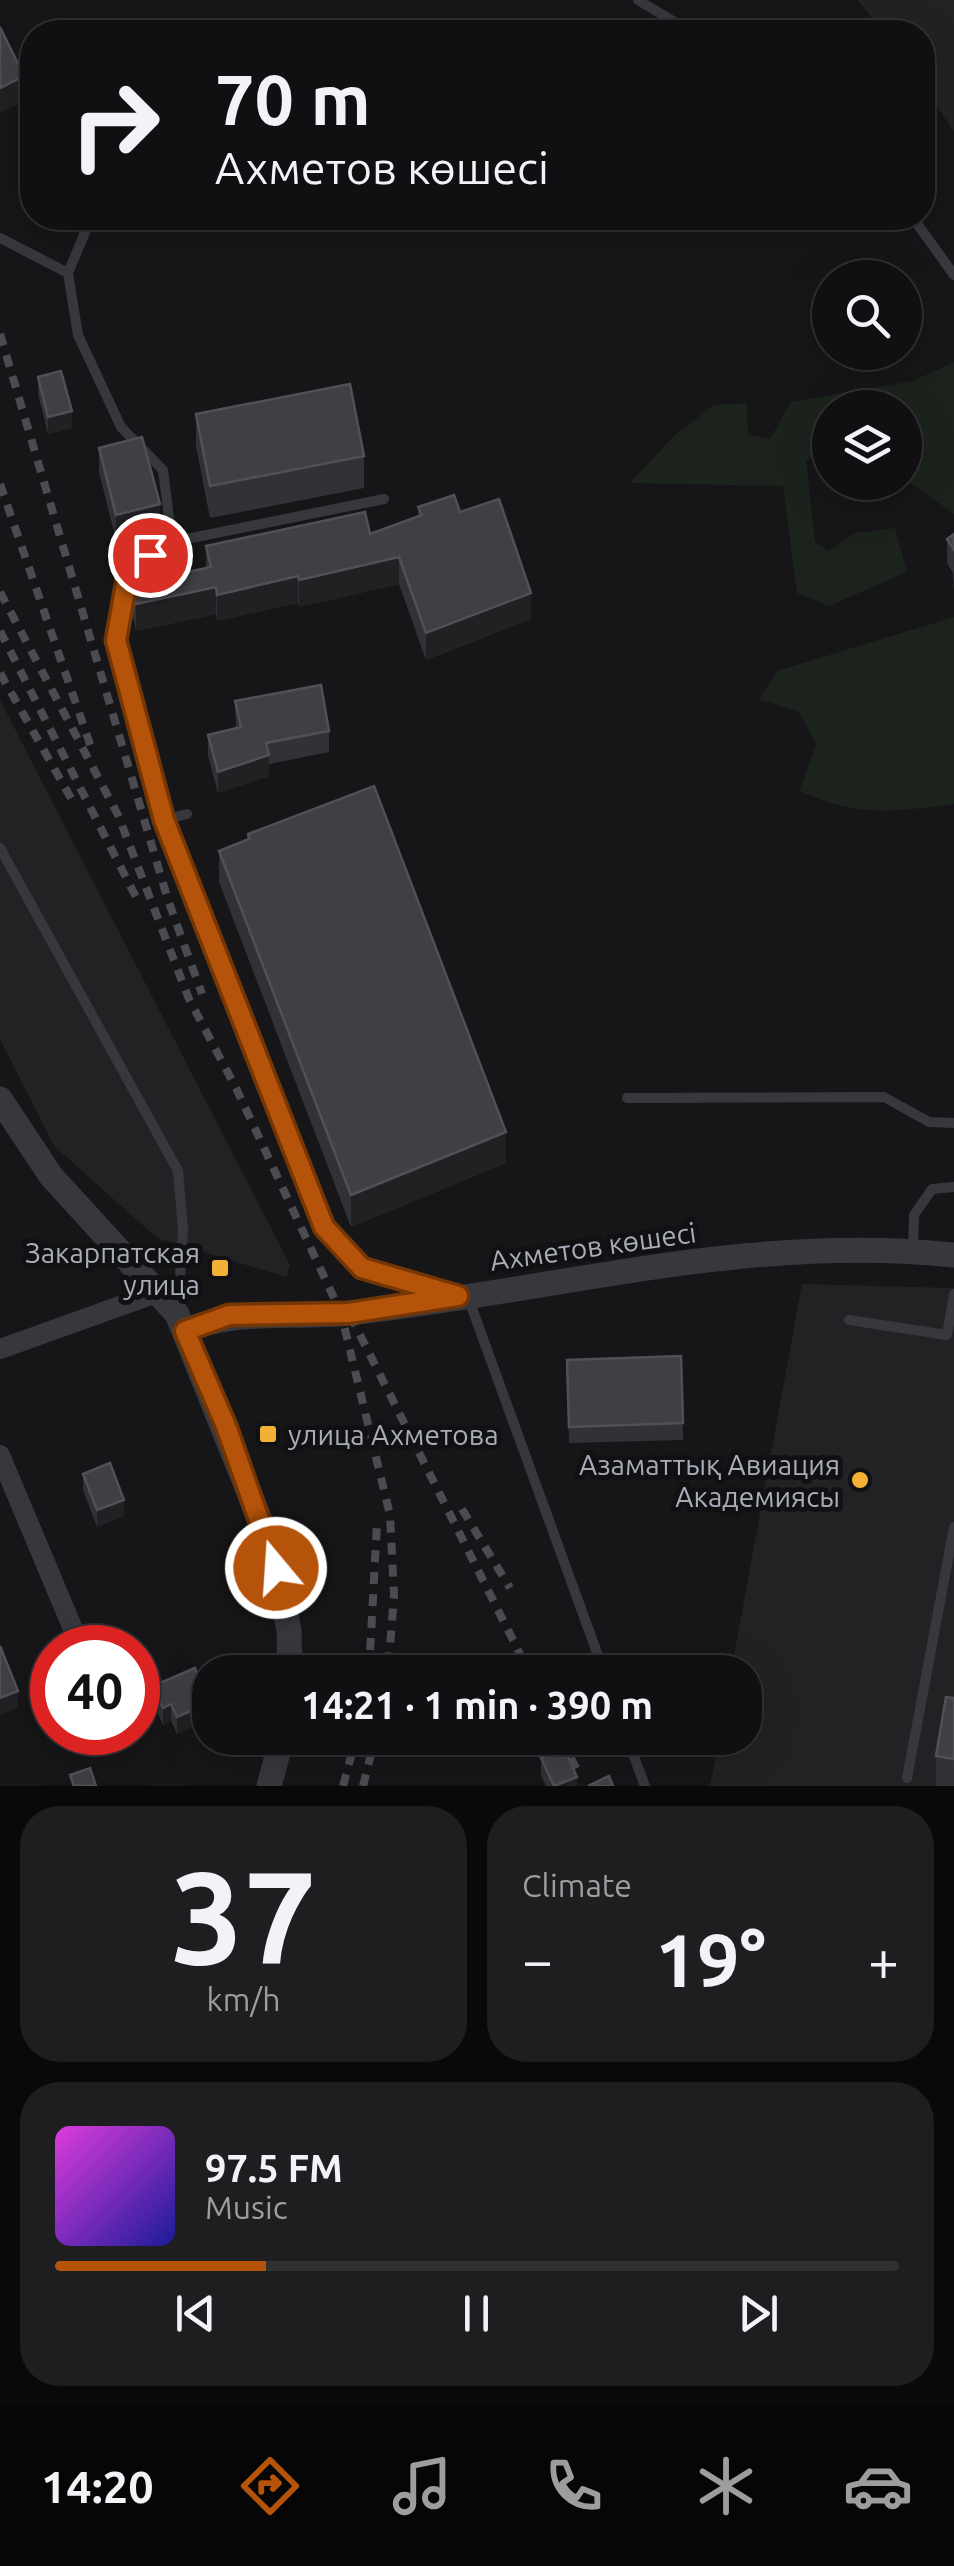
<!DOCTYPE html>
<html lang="en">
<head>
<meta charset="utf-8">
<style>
  :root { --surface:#101012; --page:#1e1e20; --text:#f1f3f6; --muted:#9c9d9f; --line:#303032; --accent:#b45309 }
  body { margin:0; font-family:Ubuntu,sans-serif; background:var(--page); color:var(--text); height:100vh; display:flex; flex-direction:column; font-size:38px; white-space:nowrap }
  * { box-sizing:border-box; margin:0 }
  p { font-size:32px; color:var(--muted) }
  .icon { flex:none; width:55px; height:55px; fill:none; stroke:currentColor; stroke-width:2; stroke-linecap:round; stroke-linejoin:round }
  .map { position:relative; height:1786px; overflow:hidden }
  .side { display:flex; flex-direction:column; gap:20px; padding:20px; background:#09090a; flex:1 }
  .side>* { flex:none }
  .hud { position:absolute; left:20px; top:20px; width:915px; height:210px; border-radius:40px; box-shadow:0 10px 40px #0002,0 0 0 2px var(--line); background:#101012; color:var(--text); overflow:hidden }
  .fabs { position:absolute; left:812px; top:260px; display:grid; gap:20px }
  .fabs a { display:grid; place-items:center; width:110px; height:110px; border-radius:50%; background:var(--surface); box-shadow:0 10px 40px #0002,0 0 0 2px var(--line); font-size:50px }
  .speed { position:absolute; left:30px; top:1625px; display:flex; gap:20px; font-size:50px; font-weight:700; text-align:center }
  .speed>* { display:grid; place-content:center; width:130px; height:130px; border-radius:50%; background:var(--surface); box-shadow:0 10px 40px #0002,0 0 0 2px var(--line); line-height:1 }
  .speed .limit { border:15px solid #d22; background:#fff; color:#111 }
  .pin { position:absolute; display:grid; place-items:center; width:85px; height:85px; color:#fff; margin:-42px; border:5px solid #fff; border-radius:50%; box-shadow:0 2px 10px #0007 }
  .me { position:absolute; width:110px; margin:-55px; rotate:342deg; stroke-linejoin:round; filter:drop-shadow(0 0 8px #0008) }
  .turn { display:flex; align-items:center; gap:35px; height:210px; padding:0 30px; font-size:45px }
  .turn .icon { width:130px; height:130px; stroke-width:2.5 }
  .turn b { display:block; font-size:70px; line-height:85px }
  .big { font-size:75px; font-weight:700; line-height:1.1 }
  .side .tile { flex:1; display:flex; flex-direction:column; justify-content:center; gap:15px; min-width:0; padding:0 35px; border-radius:40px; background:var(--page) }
  .side .dial { align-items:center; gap:0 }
  .dial b { font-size:130px; line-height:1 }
  .song { display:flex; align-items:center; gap:30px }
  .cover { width:120px; height:120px; border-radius:15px; background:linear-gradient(135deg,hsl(300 70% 55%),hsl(240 70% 35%)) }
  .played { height:10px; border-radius:5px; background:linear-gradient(90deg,var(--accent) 25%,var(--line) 25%) }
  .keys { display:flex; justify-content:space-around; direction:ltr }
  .heat { display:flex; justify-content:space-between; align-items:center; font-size:55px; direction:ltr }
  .side .tiles { flex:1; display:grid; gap:20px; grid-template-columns:1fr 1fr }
  .tile:last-child { grid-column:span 2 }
  .trip { position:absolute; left:192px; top:1655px; width:570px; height:100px; border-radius:40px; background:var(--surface); box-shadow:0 10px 40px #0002,0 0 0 2px var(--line); font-weight:700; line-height:100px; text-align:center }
  .dock { display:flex; height:160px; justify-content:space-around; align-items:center; background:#060607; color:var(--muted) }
  .dock .icon { width:70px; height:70px }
  .dock .on { color:var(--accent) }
  .dock b { font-size:45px; color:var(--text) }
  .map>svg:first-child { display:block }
  .built { fill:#222225 }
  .green { fill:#1c231d }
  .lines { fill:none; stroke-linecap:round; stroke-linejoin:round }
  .service { stroke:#37383d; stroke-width:10 }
  .minor { stroke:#37383d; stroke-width:20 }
  .tertiary { stroke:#37383d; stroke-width:25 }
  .rail { stroke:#4a4c52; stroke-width:8; stroke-dasharray:12 10; stroke-linecap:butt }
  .wall { fill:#323236 }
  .shaded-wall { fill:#212124 }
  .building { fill:#3f3f44; stroke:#4f5156; stroke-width:2.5 }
  .route-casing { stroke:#753606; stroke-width:25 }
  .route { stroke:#b45309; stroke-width:18 }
  .poi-dot { fill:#f2b134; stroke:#111113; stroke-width:4 }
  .labels { text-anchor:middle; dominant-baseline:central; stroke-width:10; stroke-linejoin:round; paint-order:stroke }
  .street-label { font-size:28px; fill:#a8adb8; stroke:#111113 }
  .poi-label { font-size:28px; fill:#a8adb8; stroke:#111113; text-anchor:end }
</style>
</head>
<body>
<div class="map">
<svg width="954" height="1786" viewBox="0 0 954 1786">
  <rect width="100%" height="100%" fill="#161618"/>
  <!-- built -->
  <path class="built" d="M858,0h96v131l-31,-44 -1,-55h-40z
    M0,700l290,565 -4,12 -129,-39 -103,-92 -54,-107z
    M802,1284l152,4v498h-244l9,-48h26v-66h-14z"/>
  <!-- green -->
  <path class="green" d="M954,362v152l-49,-35v-71h-75v43l-24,9 9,82 14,9 26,-18 40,-5 12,44 -78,34 -32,-13 -14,-107 -153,-3 45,-48 39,-30 33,-2 1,32 22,4 21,-37 122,-21z
    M954,617v187c-60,8 -98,13 -154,-13l16,-47 -17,-32 -40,-13 18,-28z"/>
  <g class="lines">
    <!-- service -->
    <path class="service" d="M638,0l53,32
      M91,218l-23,55 10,62 43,92 42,43 9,72 -43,26 -13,72 48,180 160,407 38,40 85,26
      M913,218l41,57
      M0,238l68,35
      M172,542l212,-43
      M164,820l23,-6
      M0,848l178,323 5,58 -5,79
      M627,1098l257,-1 45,25 25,1
      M913,1250l1,-35 18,-26 22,-2
      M469,1300l135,372
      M849,1320l98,15 7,-41
      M627,1738l18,48
      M907,1778l47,-251"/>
    <!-- minor -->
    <path class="minor" d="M0,1349l159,-57
      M0,1455l81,193"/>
    <!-- tertiary -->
    <path class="tertiary" d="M0,1099l51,77 126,138 94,233 18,83 1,42
      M185,1331c53,-23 108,-12 165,-18 201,-22 399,-80 604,-58
      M269,1786l13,-48"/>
    <!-- rail -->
    <path class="rail" d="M0,334l168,566 34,94
      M0,484l92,266
      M0,592l118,223 71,184 47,89 105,225 49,202 4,80 -6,77
      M0,631l136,266
      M0,673l76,134
      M350,1315l179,357
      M462,1509l48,79
      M369,1672l8,-148
      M561,1738l17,34
      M343,1786l13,-48
      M363,1786l12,-48"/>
  </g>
  <!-- wall -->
  <path class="wall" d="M38,377l34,51 -24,6 -10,-40z
    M196,414l168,42v32l-154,30 -14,-72z
    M99,448l61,81 -44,11 -17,-68z
    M418,507l42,5 71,107 -105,41 -27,-76 -100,23 -1,-4 -81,18 -1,-7 -80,17 -4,-20v-27l74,-16v-22l164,-12 48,-18z
    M954,534v57l-1,-18 -6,-10v-24z
    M235,701l94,30v21l-60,12v12l-51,17 -10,-37v-21l28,-7z
    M248,834l258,329 -155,64 -132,-345v-31l29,-11z
    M681,1356l2,84 -114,3 -2,-66z
    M83,1474l41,42 -27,11 -14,-37z
    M153,1686l57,16v17l-33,15 -6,-13 -8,4 -10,-22z
    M954,1698v88h-18v-30z
    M541,1758l36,28h-31l-5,-11z"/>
  <!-- shaded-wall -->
  <path class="shaded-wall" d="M24,76v25l-24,12v-25z
    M72,411v17l-24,6v-17z
    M160,504v25l-44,11v-25z
    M399,557v27l-100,23v-27z
    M298,576v27l-81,18v-26z
    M216,587v27l-80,17v-27z
    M531,593v26l-105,41v-27z
    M269,755v21l-51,17v-21z
    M506,1132v31l-155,64v-32z
    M124,1500v16l-27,11v-17z
    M18,1691v17l-18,7v-17z
    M210,1703v16l-33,15v-17z
    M171,1704v17l-8,4v-17z
    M577,1777v9h-21z"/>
  <!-- building -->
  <path class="building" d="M0,27l24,49 -24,12z
    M61,371l11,40 -24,6 -10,-40z
    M350,384l14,72 -154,30 -14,-72z
    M142,437l18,67 -44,11 -17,-67z
    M454,495l6,17 39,-13 32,94 -105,40 -27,-76 -100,23 -1,-4 -81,19 -1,-8 -80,17 -4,-20 79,-17 -5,-21 159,-34 5,22 52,-19 -4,-8z
    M954,534v16l-7,-11z
    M321,685l8,46 -63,12 3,12 -51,17 -10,-37 33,-8 -6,-26z
    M374,786l132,346 -155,63 -132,-344 30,-12 -1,-5z
    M681,1356l2,67 -114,4 -2,-67z
    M110,1463l14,37 -27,10 -14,-36z
    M0,1646l18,45 -18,7z
    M195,1668l15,35 -33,14 -6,-13 -8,4 -10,-22z
    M946,1697l8,1v61l-18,-3z
    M564,1748l13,29 -23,9 -13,-28z
    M90,1768l6,18h-22l-4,-11z
    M609,1776l4,10h-25z"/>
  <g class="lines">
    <defs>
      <path id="route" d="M150,555l-21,13 -13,72 48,180 160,407 38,41 96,28 -109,17 -120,2 -44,16 41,95 50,142"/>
    </defs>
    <!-- route casing -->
    <use href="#route" class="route-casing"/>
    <!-- route -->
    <use href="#route" class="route"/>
  </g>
  <!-- markers -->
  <g class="poi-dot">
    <rect x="210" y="1258" width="20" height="20" rx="5"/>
    <rect x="258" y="1424" width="20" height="20" rx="5"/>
    <circle cx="860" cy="1480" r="10"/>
  </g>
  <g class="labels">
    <!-- street labels -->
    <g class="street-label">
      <text transform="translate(593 1246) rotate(-8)">Ахметов көшесі</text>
    </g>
    <!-- poi labels -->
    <g class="poi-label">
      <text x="200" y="1252">Закарпатская<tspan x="200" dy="32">улица</tspan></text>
      <text x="288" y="1434" text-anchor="start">улица Ахметова</text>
      <text x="840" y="1464">Азаматтық Авиация<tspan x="840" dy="32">Академиясы</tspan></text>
    </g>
  </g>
</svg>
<div class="fabs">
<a><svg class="icon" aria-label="search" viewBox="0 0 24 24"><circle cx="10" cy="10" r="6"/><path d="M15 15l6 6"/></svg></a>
<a><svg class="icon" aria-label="layers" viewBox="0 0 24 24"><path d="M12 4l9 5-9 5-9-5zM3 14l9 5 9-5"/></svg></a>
</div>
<div class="speed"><div class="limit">40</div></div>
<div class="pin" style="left:150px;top:555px;background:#d93025"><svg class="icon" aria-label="arrive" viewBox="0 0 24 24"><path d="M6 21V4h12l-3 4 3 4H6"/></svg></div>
<svg class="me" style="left:276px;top:1568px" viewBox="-20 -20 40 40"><circle r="17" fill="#b45309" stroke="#fff" stroke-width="3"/><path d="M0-11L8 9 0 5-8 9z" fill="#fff"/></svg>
<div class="trip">14:21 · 1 min · 390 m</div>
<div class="hud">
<div class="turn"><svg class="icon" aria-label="right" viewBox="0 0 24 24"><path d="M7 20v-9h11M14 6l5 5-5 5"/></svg><div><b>70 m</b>Ахметов көшесі</div></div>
</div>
</div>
<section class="side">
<div class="tiles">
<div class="tile dial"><b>37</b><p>km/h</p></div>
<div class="tile"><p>Climate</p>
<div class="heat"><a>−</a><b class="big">19°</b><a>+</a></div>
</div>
<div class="tile">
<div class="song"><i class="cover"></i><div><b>97.5 FM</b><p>Music</p></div></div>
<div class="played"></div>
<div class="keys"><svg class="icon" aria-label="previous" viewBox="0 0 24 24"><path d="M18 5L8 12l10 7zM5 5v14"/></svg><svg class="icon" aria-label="pause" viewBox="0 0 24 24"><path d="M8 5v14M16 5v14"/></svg><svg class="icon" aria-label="next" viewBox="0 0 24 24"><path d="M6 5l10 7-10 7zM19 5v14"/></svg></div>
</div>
</div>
</section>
<nav class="dock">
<b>14:20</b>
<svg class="icon on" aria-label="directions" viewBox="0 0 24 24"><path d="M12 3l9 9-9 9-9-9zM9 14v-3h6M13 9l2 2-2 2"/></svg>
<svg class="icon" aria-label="music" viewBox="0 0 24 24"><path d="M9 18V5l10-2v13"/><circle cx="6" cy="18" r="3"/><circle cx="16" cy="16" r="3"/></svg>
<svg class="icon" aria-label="phone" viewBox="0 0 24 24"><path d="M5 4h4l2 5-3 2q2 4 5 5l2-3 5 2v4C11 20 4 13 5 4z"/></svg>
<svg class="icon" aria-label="climate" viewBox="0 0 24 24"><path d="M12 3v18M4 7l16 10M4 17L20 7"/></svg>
<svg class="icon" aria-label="car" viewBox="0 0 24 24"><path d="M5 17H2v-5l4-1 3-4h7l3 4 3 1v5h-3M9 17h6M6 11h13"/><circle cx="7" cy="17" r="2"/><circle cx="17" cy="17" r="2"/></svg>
</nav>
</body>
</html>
